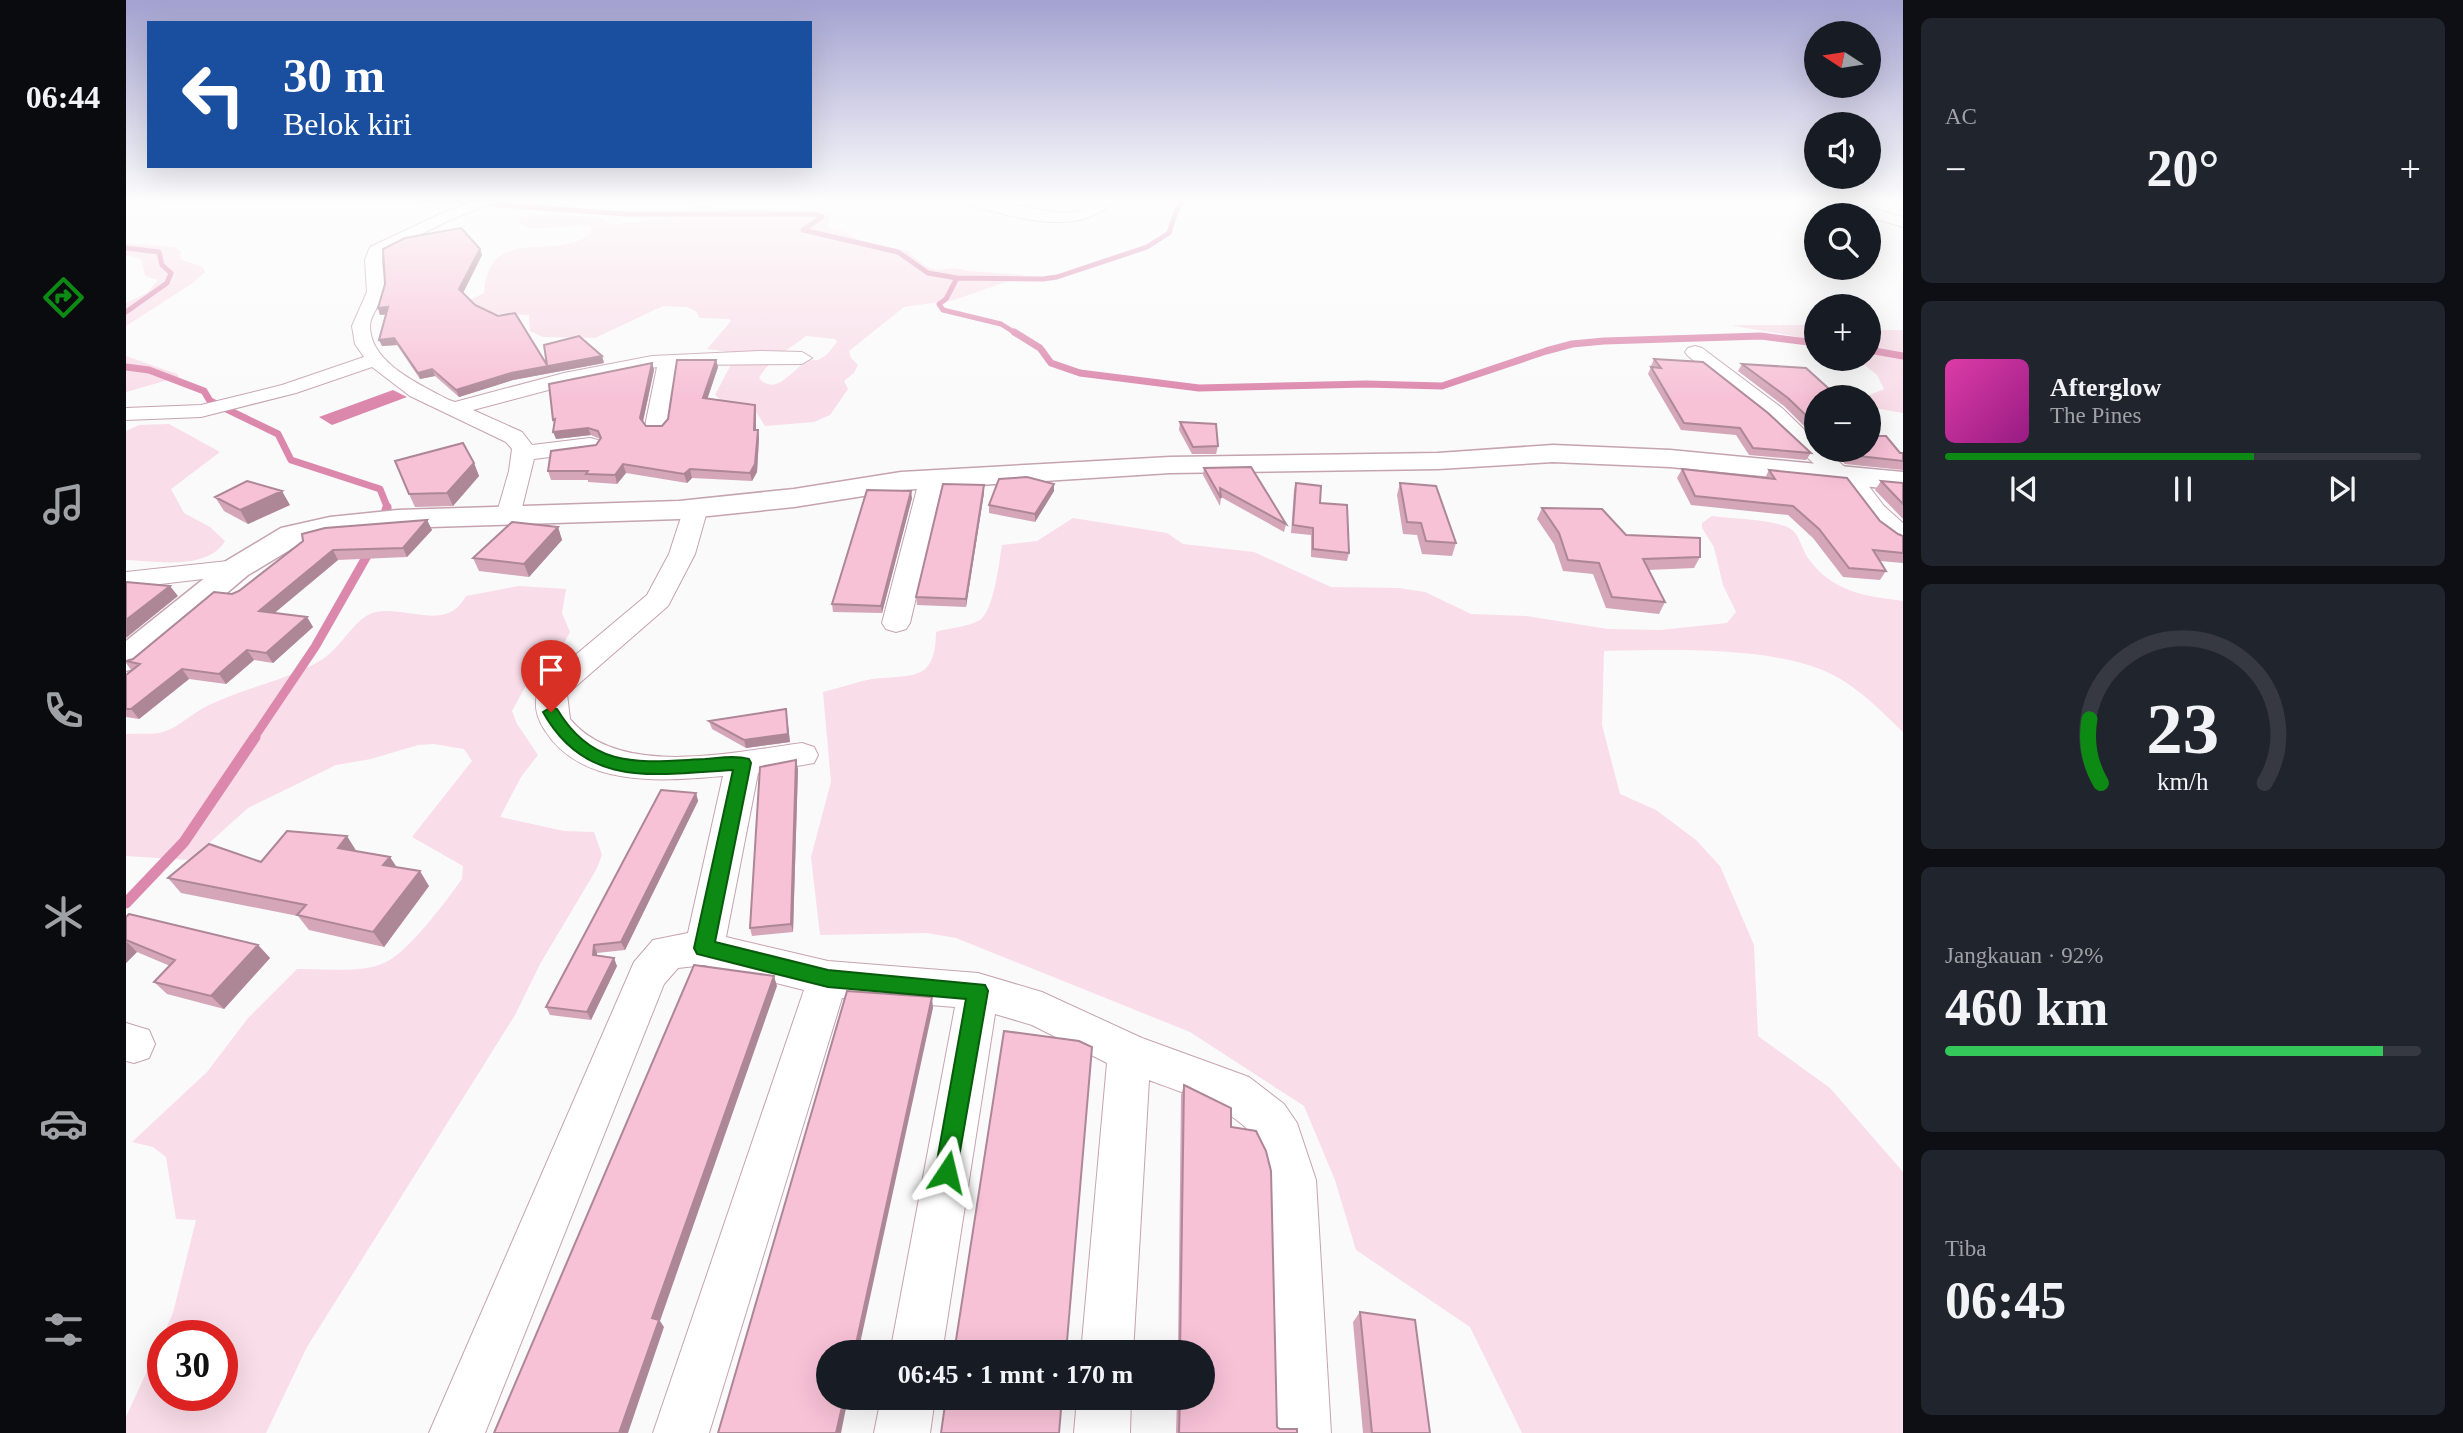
<!DOCTYPE html>
<html lang="id">
<head>
<meta charset="utf-8">
<style>
  :root { --surface:#171b24; --page:#20242c; --text:#f1f3f6; --muted:#9ea1a6; --line:#363941; --accent:#0c8a13 }
  body { margin:0; font-family:"Times New Roman",serif; background:var(--page); color:var(--text); height:100vh; display:flex; flex-direction:column; font-size:26px; white-space:nowrap }
  * { box-sizing:border-box; margin:0 }
  p { font-size:23px; color:var(--muted) }
  .icon { flex:none; width:38px; height:38px; fill:none; stroke:currentColor; stroke-width:2; stroke-linecap:round; stroke-linejoin:round }
  .map { position:relative; flex:1; overflow:hidden }
  .drawer { display:flex; flex-direction:column; gap:18px; padding:18px; background:#0d0f14; width:560px }
  .drawer>* { flex:none }
  .hud { position:absolute; left:21px; top:21px; width:665px; height:147px; border-radius:0px; box-shadow:0 7px 28px #0002; background:#1a4fa0; color:#fff; overflow:hidden }
  .needle { width:46px; rotate:282deg }
  .buttons { position:absolute; left:1678px; top:21px; display:grid; gap:14px }
  .buttons a { display:grid; place-items:center; width:77px; height:77px; border-radius:50%; background:var(--surface); box-shadow:0 7px 28px #0002; font-size:35px }
  .speed { position:absolute; left:21px; top:1320px; display:flex; gap:14px; font-size:35px; font-weight:700; text-align:center }
  .speed>* { display:grid; place-content:center; width:91px; height:91px; border-radius:50%; background:var(--surface); box-shadow:0 7px 28px #0002; line-height:1 }
  .speed .limit { border:10px solid #d22; background:#fff; color:#111 }
  .pin { position:absolute; display:grid; place-items:center; width:60px; height:60px; color:#fff; margin:-72px -30px; border-radius:50% 50% 50% 0; rotate:-45deg; box-shadow:0 0 7px #0007 }
  .pin .icon { rotate:45deg }
  .me { position:absolute; width:77px; margin:-38px; rotate:10deg; stroke-linejoin:round; filter:drop-shadow(0 0 5px #0008) }
  .turn { display:flex; align-items:center; gap:24px; height:147px; padding:0 21px; font-size:32px }
  .turn .icon { width:91px; height:91px; stroke-width:2.5 }
  .turn b { display:block; font-size:49px; line-height:60px }
  .big { font-size:52px; font-weight:800; line-height:1.1 }
  .drawer .widget { flex:1; display:flex; flex-direction:column; justify-content:center; gap:10px; min-width:0; padding:0 24px; border-radius:10px; background:var(--page) }
  .drawer .dial { align-items:center; gap:0 }
  .dial svg { height:182px; overflow:visible; fill:none; stroke:var(--line); stroke-width:7; stroke-linecap:round; text-anchor:middle }
  .dial text { fill:var(--text); stroke:none }
  .song { display:flex; align-items:center; gap:21px }
  .cover { width:84px; height:84px; border-radius:10px; background:linear-gradient(135deg,hsl(320 70% 55%),hsl(310 70% 35%)) }
  .played { height:7px; border-radius:4px; background:linear-gradient(90deg,var(--accent) 65%,var(--line) 65%) }
  .keys { display:flex; justify-content:space-around; direction:ltr }
  .heat { display:flex; justify-content:space-between; align-items:center; font-size:38px; direction:ltr }
  .charge { height:10px; border-radius:5px; background:linear-gradient(90deg,#34c759 92%,var(--line) 0) }
  .trip { position:absolute; left:690px; top:1340px; width:399px; height:70px; border-radius:35px; background:var(--surface); box-shadow:0 7px 28px #0002; font-weight:800; line-height:70px; text-align:center }
  main { display:flex; flex:1; min-height:0 }
  .tab-bar { display:flex; flex-direction:column; width:126px; justify-content:space-around; align-items:center; background:#090b0e; color:var(--muted) }
  .tab-bar .icon { width:49px; height:49px }
  .tab-bar .active { color:var(--accent) }
  .tab-bar b { font-size:32px; color:var(--text) }
  .map>svg:first-child { display:block }
  .green { fill:#f9dde8; fill-rule:evenodd }
  .water { fill:#dc87ac }
  .lines { fill:none; stroke-linecap:round; stroke-linejoin:round }
  .stream-far3 { stroke:#dc87ac; stroke-width:5 }
  .stream-far2 { stroke:#dc87ac; stroke-width:7 }
  .stream-far1 { stroke:#dc87ac; stroke-width:9 }
  .stream { stroke:#dc87ac; stroke-width:11 }
  .minor-casing { stroke:#c6a3b0; stroke-width:2 }
  .tertiary-casing { stroke:#c6a3b0; stroke-width:3 }
  .minor { fill:#fff; fill-rule:evenodd }
  .tertiary { fill:#fff; fill-rule:evenodd }
  .wall { fill:#d4a6b8 }
  .shaded-wall { fill:#ad8796 }
  .building { fill:#f7c1d6; stroke:#ad8796; stroke-width:2 }
  .route { fill:#0c8a13; stroke:#085a0c; stroke-width:2 }
</style>
</head>
<body>
<main>
<nav class="tab-bar">
<b>06:44</b>
<svg class="icon active" aria-label="directions" viewBox="0 0 24 24"><path d="M12 3l9 9-9 9-9-9zM9 14v-3h6M13 9l2 2-2 2"/></svg>
<svg class="icon" aria-label="music" viewBox="0 0 24 24"><path d="M9 18V5l10-2v13"/><circle cx="6" cy="18" r="3"/><circle cx="16" cy="16" r="3"/></svg>
<svg class="icon" aria-label="phone" viewBox="0 0 24 24"><path d="M5 4h4l2 5-3 2q2 4 5 5l2-3 5 2v4C11 20 4 13 5 4z"/></svg>
<svg class="icon" aria-label="climate" viewBox="0 0 24 24"><path d="M12 3v18M4 7l16 10M4 17L20 7"/></svg>
<svg class="icon" aria-label="car" viewBox="0 0 24 24"><path d="M5 17H2v-5l4-1 3-4h7l3 4 3 1v5h-3M9 17h6M6 11h13"/><circle cx="7" cy="17" r="2"/><circle cx="17" cy="17" r="2"/></svg>
<svg class="icon" aria-label="filters" viewBox="0 0 24 24"><path d="M4 7h16M4 17h16"/><circle cx="9" cy="7" r="2"/><circle cx="15" cy="17" r="2"/></svg>
</nav>
<div class="map">
<svg width="1777" height="1433" viewBox="0 0 1777 1433">
  <rect width="100%" height="100%" fill="#fafafa"/>
  <!-- green -->
  <path class="green" d="M570,207l132,6 3,3 -4,12 19,4 16,10 45,9 17,14 12,5 19,-2 14,3 57,4 -72,25 -50,7 -55,44 2,7 7,7 -4,8 -10,8 4,8 -18,26 -16,7 -49,4c-15,-25 -14,-22 -42,-24l-8,-7 22,-42 -30,-4 24,-28 -2,-2 -30,-1 -2,-6 -10,-5 -24,-1 -68,32 -52,-1 -13,-6 -1,-16 -48,-2 -20,-9 23,-11c6,-72 70,-29 107,-60l-1,-8 -59,3 -15,-6 13,-7 71,2 12,8 63,-8zM680,336l29,3 2,3c-6,7 -11,16 -20,18 -7,1 -6,-1 -11,2 -14,8 -30,35 -47,16 9,-18 31,-29 47,-42z
    M0,243l48,4 7,4 -1,8 23,8 2,5 -12,11 -67,43v-23l21,-10 11,-13 -13,-4 -4,-17 -15,-4z
    M1606,325h84v17c-28,-9 -55,-10 -84,-17z
    M1743,330h34v83l-34,-6v-10h-4l19,-8 -7,-14 -20,-16h12z
    M0,356l51,18 2,3 -53,15z
    M43,424l51,28 -49,37 13,24 26,14 15,14c-18,30 -70,20 -99,19v-129l13,-6z
    M1586,516c19,3 66,3 80,14 8,6 10,20 16,28 24,34 57,38 95,43v131c-21,-20 -41,-41 -66,-55 -57,-32 -169,-27 -233,-26l-2,74 18,69 36,16 40,30 24,26 34,79 4,91 72,52 73,84v261h-381l-52,-106 -114,-77 -21,-70 -31,-74 -114,-74 -234,-94 -29,-5 -107,2 -9,-78 20,-75 -8,-90c16,-4 33,-10 49,-13 41,-5 63,4 64,-47 12,-4 33,-5 44,-12 14,-10 19,-57 22,-75l35,-4 36,-23 94,15 16,11 71,8 77,35 68,1 26,4 46,22 55,2 82,13 52,1 67,-7 9,-11 -13,-27 -9,-38 -12,-19v-5z
    M393,586l47,3 -4,24 8,19 -6,11 -34,35 -18,33 5,13 21,31 -17,22 -21,40 64,14 30,1 8,23 -6,15 -56,94 -25,51 -208,332 -41,86h-140v-16l37,-81v59h59v-60h-59l10,-22 23,-93 -20,-1 -10,-62 -13,-10 -21,-5 75,-70 41,-54 49,-49c27,-1 63,5 87,-6 23,-9 63,-63 78,-84l1,-13 -51,-29 60,-76 -8,-12 -30,-5 -16,1 -47,14 -35,6 -88,43 -58,52 -64,-4v-122c12,-1 26,1 37,-2 17,-5 30,-20 46,-27 35,-17 75,-24 109,-43 21,-11 33,-38 50,-47 30,-15 77,21 98,-19z"/>
  <!-- water -->
  <path class="water" d="M267,390l14,7 -75,28 -13,-8z"/>
  <g class="lines">
    <!-- stream-far3 -->
    <path class="stream-far3" d="M293,199l206,15h190l7,3 -19,13 95,22 30,21 29,5 86,1 14,-2 90,-30 22,-14 7,-22 9,-12
      M0,248l33,4 3,13 9,8 -4,10 -41,29
      M831,278l-11,21 -7,5 4,6 58,14 16,10"/>
    <!-- stream-far2 -->
    <path class="stream-far2" d="M888,332l26,16 11,15 29,10 119,15 167,-4 76,2 104,-35 26,-7 32,-3 157,-5 55,7
      M1743,350l34,6
      M0,367l23,3 55,21 6,10 68,33 13,26 89,29 8,20"/>
    <!-- stream-far1 -->
    <path class="stream-far1" d="M257,520l4,-13
      M127,739l62,-92 57,-100"/>
    <!-- stream -->
    <path class="stream" d="M0,903l58,-61 71,-105"/>
    <defs>
      <path id="minor" d="M356,199h21l-53,21 -67,33c-3,13 3,24 2,37 -2,13 -14,22 -15,35 -1,38 51,60 79,75l6,2 109,-29 88,-17 107,-5 43,1 10,6 -10,6 -125,1 -10,61 -3,5h-16l-3,-5 12,-59 -71,13 -113,30 49,22 10,13 58,-7 8,2 3,5 -3,5 -8,2 -56,7 -14,57 -3,5 -9,2 -9,-2 -3,-5 13,-45 3,-22 -6,-7 -96,-46 -38,-29 -76,26 -95,24 -75,3v-12l75,-3 81,-20 82,-28 -9,-13 -3,-18 15,-34 -2,-32 5,-13 70,-33z
        M831,199h25l77,14 23,-2 18,-12h16c-38,43 -110,15 -157,3z
        M1688,199h24l65,18v10l-87,-25z
        M1569,346l7,2 80,60 34,33v9h10l22,20 10,2 26,34 19,17v22c-27,-7 -46,-41 -61,-62l-10,-2 -66,-63 -78,-62 -3,-4 3,-4z
        M805,474l8,2 4,5 -33,142 -4,6 -10,3 -10,-3 -4,-6 37,-142 4,-5z
        M570,501l9,2 3,5 -13,46 -27,52 -101,88 3,25c49,60 164,33 232,24l12,4 4,8 -4,8 -56,10 -32,164 102,24 150,12 64,19 100,46 107,39 35,27 13,19 19,57 15,253h-56l-5,-253c-3,-10 -5,-22 -9,-32 -18,-38 -76,-54 -112,-68l-16,273h-52l26,-290 -75,-38 -37,-11 -53,339h-52l65,-346 -113,-9 -133,435h-56l151,-443 -100,-25 -26,3 -14,16 -179,449h-56l205,-471 19,-22 35,-7 35,-157c-60,5 -142,13 -179,-47 -10,-16 -11,-31 -2,-46l105,-88 22,-41 15,-46 3,-5z
        M111,560l9,2 4,6 -4,6 -120,14v-16z
        M0,1023l23,7 6,14 -6,14 -15,5 -8,-2z
        M755,1398h54l-5,35h-56z
        M951,1398h54l-1,35h-56z"/>
      <path id="tertiary" d="M1427,445l117,5 233,22v18l-233,-23 -117,-5 -115,7 -268,4 -269,17 -107,17 -115,12 -281,9 -68,7 -27,7 -55,33 -109,92 -13,4v-30l100,-80 55,-33 49,-11 68,-7 281,-9 115,-12 107,-17 269,-15 268,-4z"/>
    </defs>
    <!-- minor casing -->
    <use href="#minor" class="minor-casing"/>
    <!-- tertiary casing -->
    <use href="#tertiary" class="tertiary-casing"/>
    <!-- minor -->
    <use href="#minor" class="minor"/>
    <!-- tertiary -->
    <use href="#tertiary" class="tertiary"/>
  </g>
  <!-- wall -->
  <path class="wall" d="M354,249l2,6 -19,38 12,12 72,60 55,-9 2,7 -91,17 -54,17 -24,-21 -15,3 -23,-34 -15,1 4,-32 -6,1 -2,-7z
    M1528,359l157,94 -5,7 -57,-5 -13,-20 -55,-5 -33,-56 3,-7 1,1 -1,-2z
    M590,360l2,7 -11,32 48,6 1,8v17h2l1,8 -2,34 -5,9 -60,-3 -5,5 -61,-10 -9,11 -29,-2v-2h-37l-3,-9 48,-26 4,-6 -9,-4 -35,4 96,-76 2,7 -11,52 3,4h16z
    M1616,364l74,33v41l-32,-32 -46,-35z
    M1054,422l38,24 -2,8h-24l-13,-24z
    M1753,436l21,17h3v17l-58,-6 -15,-14h39z
    M348,463l5,13 -26,30 -38,1 -6,-13z
    M1078,468l82,56 -2,8 -63,-35 -1,9 -17,-31z
    M1556,469l83,9 4,-8 111,51 18,13 5,2v27l-23,-2 6,10 -6,9 -37,-3 -30,-39 -25,-23 -97,-10 -14,-27z
    M1755,481l22,2v36l-28,-29z
    M1170,483l24,20 29,50 -2,8 -36,-4v-22l-20,-2 3,-43z
    M1274,483l56,60 -4,13 -30,-2 -5,-19 -14,-1 -6,-39z
    M928,491l-19,31 -46,-9v-8z
    M858,493l-18,114 -49,-2 -1,-8z
    M89,497l75,8 -42,19 -24,-13z
    M786,498l-30,115 -49,-1 -1,-8z
    M1416,508l84,27 74,22 -6,11 -46,2 17,32 -6,12 -53,-6 -13,-34 -30,-3 -9,-27 -17,-25z
    M301,520l5,10 -25,27 -69,3 -64,53 33,4 6,10 -40,36 -19,-3 -28,24 -37,-5 -50,40 -13,-2v-42l6,-4 -6,-8v-2l7,-2 99,-65 7,-3 64,-50z
    M432,527l4,13 -33,37 -50,-6 -6,-13z
    M660,709l4,33 -44,6 -34,-19 -3,-8z
    M672,769l-5,163 -41,4 -2,-8z
    M570,793l2,8 -73,149 -28,3v3l20,10 -26,54 -41,-5 -4,-8z
    M231,852l40,16 32,18 -45,61 -75,-17 -11,-14 -117,-23 -13,-15 93,-16z
    M0,917l132,28 12,13 -46,51 -57,-15 -13,-12 16,-16 -33,-14 -11,11z
    M1058,1085l47,42 46,300 3,2 17,4h-121l1,-35h25v-45h-24l3,-258z
    M1234,1312l70,121h-67l-10,-111z"/>
  <!-- shaded-wall -->
  <path class="shaded-wall" d="M354,249l2,6 -20,40 -3,-6z
    M262,307l3,7 -11,1 -2,-7z
    M268,338l3,7 -15,1 -3,-6z
    M476,356l2,7 -91,17 -54,17 -3,-7 55,-17z
    M590,360l2,7 -13,39 -2,-8z
    M526,363l2,7 -12,55 -2,-7z
    M306,369l3,7 -15,3 -2,-6z
    M629,405l1,8v25l-2,-8z
    M462,428l3,7 -35,4 -3,-7z
    M632,430l1,8 -2,34 -5,9 -2,-8z
    M348,463l5,13 -26,30 -6,-13z
    M497,464l3,9 -9,11 -2,-9z
    M564,469l2,9 -5,5 -3,-9z
    M928,484v7l-19,31v-8z
    M858,485v8l-18,114v-8z
    M156,491l8,14 -42,19 -8,-14z
    M785,491l1,7 -30,115 -1,-7z
    M301,520l5,10 -25,27 -4,-9z
    M432,527l4,13 -33,37 -5,-13z
    M207,550l5,10 -73,61 -6,-10z
    M44,586l8,10 -52,42v-18z
    M181,617l6,10 -40,36 -7,-10z
    M121,650l7,10 -28,24 -7,-10z
    M56,669l7,10 -50,40 -8,-10z
    M660,709l4,33 -44,6 -2,-8z
    M670,760l2,9 -5,163 -2,-8z
    M570,793l2,8 -73,149 -4,-8z
    M221,836l10,16 -19,-4z
    M264,857l10,15 -17,-7z
    M294,871l9,15 -45,61 -11,-15z
    M0,941l11,11 -11,11z
    M132,945l12,13 -46,51 -13,-13z
    M468,945l3,8v10l-4,-8z
    M488,958l3,8 -26,54 -4,-8z
    M648,976l3,10 -117,335 4,6 -36,106h-9l33,-115z
    M806,997l1,11 -75,345h-4z
    M718,1398h4l-7,35h-5z"/>
  <!-- building -->
  <path class="building" d="M335,228l19,21 -21,40 16,16 23,11 17,-3 32,52 -3,-20 35,-9 23,20 -91,17 -55,17 -24,-21 -14,4 -24,-35 -15,2 9,-33 -10,1 7,-24 -2,-35 22,-11z
    M1528,359l49,3 65,51 43,40 -58,-5 -13,-20 -56,-5 -33,-56 10,1z
    M551,360h39l-13,38 52,7 -1,25h4l-3,34 -5,9 -60,-4 -6,5 -61,-10 -8,11 -29,-1 2,-3h-40l3,-20 45,-6 5,-7 -3,-7 -10,-3 -35,4 2,-13 -2,1 -4,-36 103,-21 -12,55 6,8h16l6,-7z
    M1616,364l64,4 32,29h-22v28l-28,-27z
    M1054,422l36,2 2,22 -25,1z
    M1743,426l10,10h7l14,17h3v8l-53,-6 -6,-5h25z
    M337,443l11,20 -27,30 -38,1 -14,-33z
    M1125,467l35,57 -66,-36 1,10 -17,-30z
    M1556,469l93,10 -6,-9 78,8 33,43 18,13 5,2v17l-30,-3 13,21 -37,-3 -30,-39 -26,-23 -98,-10z
    M901,477l27,7 -19,30 -46,-9 10,-26z
    M121,481l35,10 -42,19 -25,-13z
    M1755,481l22,2v21z
    M1170,483l25,3 -1,17 27,2 2,48 -36,-4v-21l-20,-3z
    M1274,483l36,3 20,57 -30,-2 -5,-18 -14,-1z
    M817,484l41,1 -18,114 -50,-2z
    M741,490l44,1 -30,115 -49,-2z
    M1416,508l60,1 24,26 74,3v19l-57,2 22,43 -53,-5 -13,-34 -31,-3 -9,-27z
    M301,520l-24,28 -70,2 -74,61 48,6 -41,36 -19,-3 -28,24 -37,-5 -51,40h-5v-34l14,-11 -14,-3 7,-2 81,-67 18,2 7,-3 64,-50 -1,-7 23,-6z
    M386,522l46,5 -34,37 -51,-6z
    M0,582l44,4 -44,34z
    M660,709l2,25 -44,6 -35,-19z
    M670,760l-5,164 -41,4 10,-161z
    M535,790l35,3 -75,149 -27,3 -1,10 21,3 -27,54 -41,-5z
    M161,831l60,5 -9,12 52,9 -7,8 37,6 -47,61 -76,-17 9,-10 -138,-27 41,-34 52,18z
    M3,914l129,31 -47,51 -57,-14 21,-22 -49,-20v-23z
    M568,965l80,11 -122,342 7,2 -40,113h-125z
    M721,991l85,6 -78,356h-26v45h16l-8,35h-118z
    M878,1031l75,10 13,6 -26,306h-112z
    M1058,1085l47,23v19l25,4 10,20 5,20 6,256 3,2h17v4h-118l1,-35h22v-45h-22z
    M1234,1312l55,8 15,113h-58z
    M820,1398h116l-3,35h-118z"/>
  <!-- sky -->
  <linearGradient id="sky" x2="0" y2="1"><stop stop-color="#a3a2d0"/><stop offset="0.5" stop-color="#fdfdfd"/><stop offset="1" stop-color="#fdfdfd" stop-opacity="0"/></linearGradient>
  <rect width="1777" height="400" fill="url(#sky)"/>
  <!-- route -->
  <path class="route" d="M425,707l6,2c37,62 84,53 148,50 14,-1 30,-4 44,0l2,4 -36,179 113,28 157,15 3,6 -33,189 -8,4 -9,-4 -3,-8 31,-173 -138,-12 -131,-33 -3,-6 39,-178c-76,4 -147,20 -190,-58z"/>
</svg>
<div class="buttons">
<a><svg class="needle" viewBox="-14 -14 28 28"><path d="M0-13l5 13h-10z" fill="#e53935"/><path d="M0 13l5-13h-10z" fill="#9ea1a6"/></svg></a>
<a><svg class="icon" aria-label="sound" viewBox="0 0 24 24"><path d="M4 9h4l5-4v14l-5-4H4zM17 9q2 3 0 6"/></svg></a>
<a><svg class="icon" aria-label="search" viewBox="0 0 24 24"><circle cx="10" cy="10" r="6"/><path d="M15 15l6 6"/></svg></a>
<a>+</a>
<a>−</a>
</div>
<div class="speed"><div class="limit">30</div></div>
<div class="pin" style="left:425px;top:712px;background:#d93025"><svg class="icon" aria-label="arrive" viewBox="0 0 24 24"><path d="M6 21V4h12l-3 4 3 4H6"/></svg></div>
<svg class="me" style="left:821px;top:1172px" viewBox="-20 -20 40 40"><path d="M0-17L14 15 0 8-14 15z" fill="#0c8a13" stroke="#fff" stroke-width="4"/></svg>
<div class="trip">06:45 · 1 mnt · 170 m</div>
<div class="hud">
<div class="turn"><svg class="icon" aria-label="left" viewBox="0 0 24 24"><path d="M17 20v-9H6M10 6l-5 5 5 5"/></svg><div><b>30 m</b>Belok kiri</div></div>
</div>
</div>
<section class="drawer">
<div class="widget"><p>AC</p>
<div class="heat"><a>−</a><b class="big">20°</b><a>+</a></div>
</div>
<div class="widget">
<div class="song"><i class="cover"></i><div><b>Afterglow</b><p>The Pines</p></div></div>
<div class="played"></div>
<div class="keys"><svg class="icon" aria-label="previous" viewBox="0 0 24 24"><path d="M18 5L8 12l10 7zM5 5v14"/></svg><svg class="icon" aria-label="pause" viewBox="0 0 24 24"><path d="M8 5v14M16 5v14"/></svg><svg class="icon" aria-label="next" viewBox="0 0 24 24"><path d="M6 5l10 7-10 7zM19 5v14"/></svg></div>
</div>
<div class="widget dial"><svg viewBox="0 0 100 80">
<path d="M14 69A42 42 0 1 1 86 69"/>
<path d="M14 69A42 42 0 0 1 9 41" stroke="#0c8a13"/>
<text x="50" y="56" font-size="32" font-weight="700">23</text>
<text x="50" y="72" font-size="11">km/h</text>
</svg></div>
<div class="widget"><p>Jangkauan · 92%</p><b class="big">460 km</b><div class="charge"></div></div>
<div class="widget"><p>Tiba</p><b class="big">06:45</b></div>
</section>
</main>
</body>
</html>
